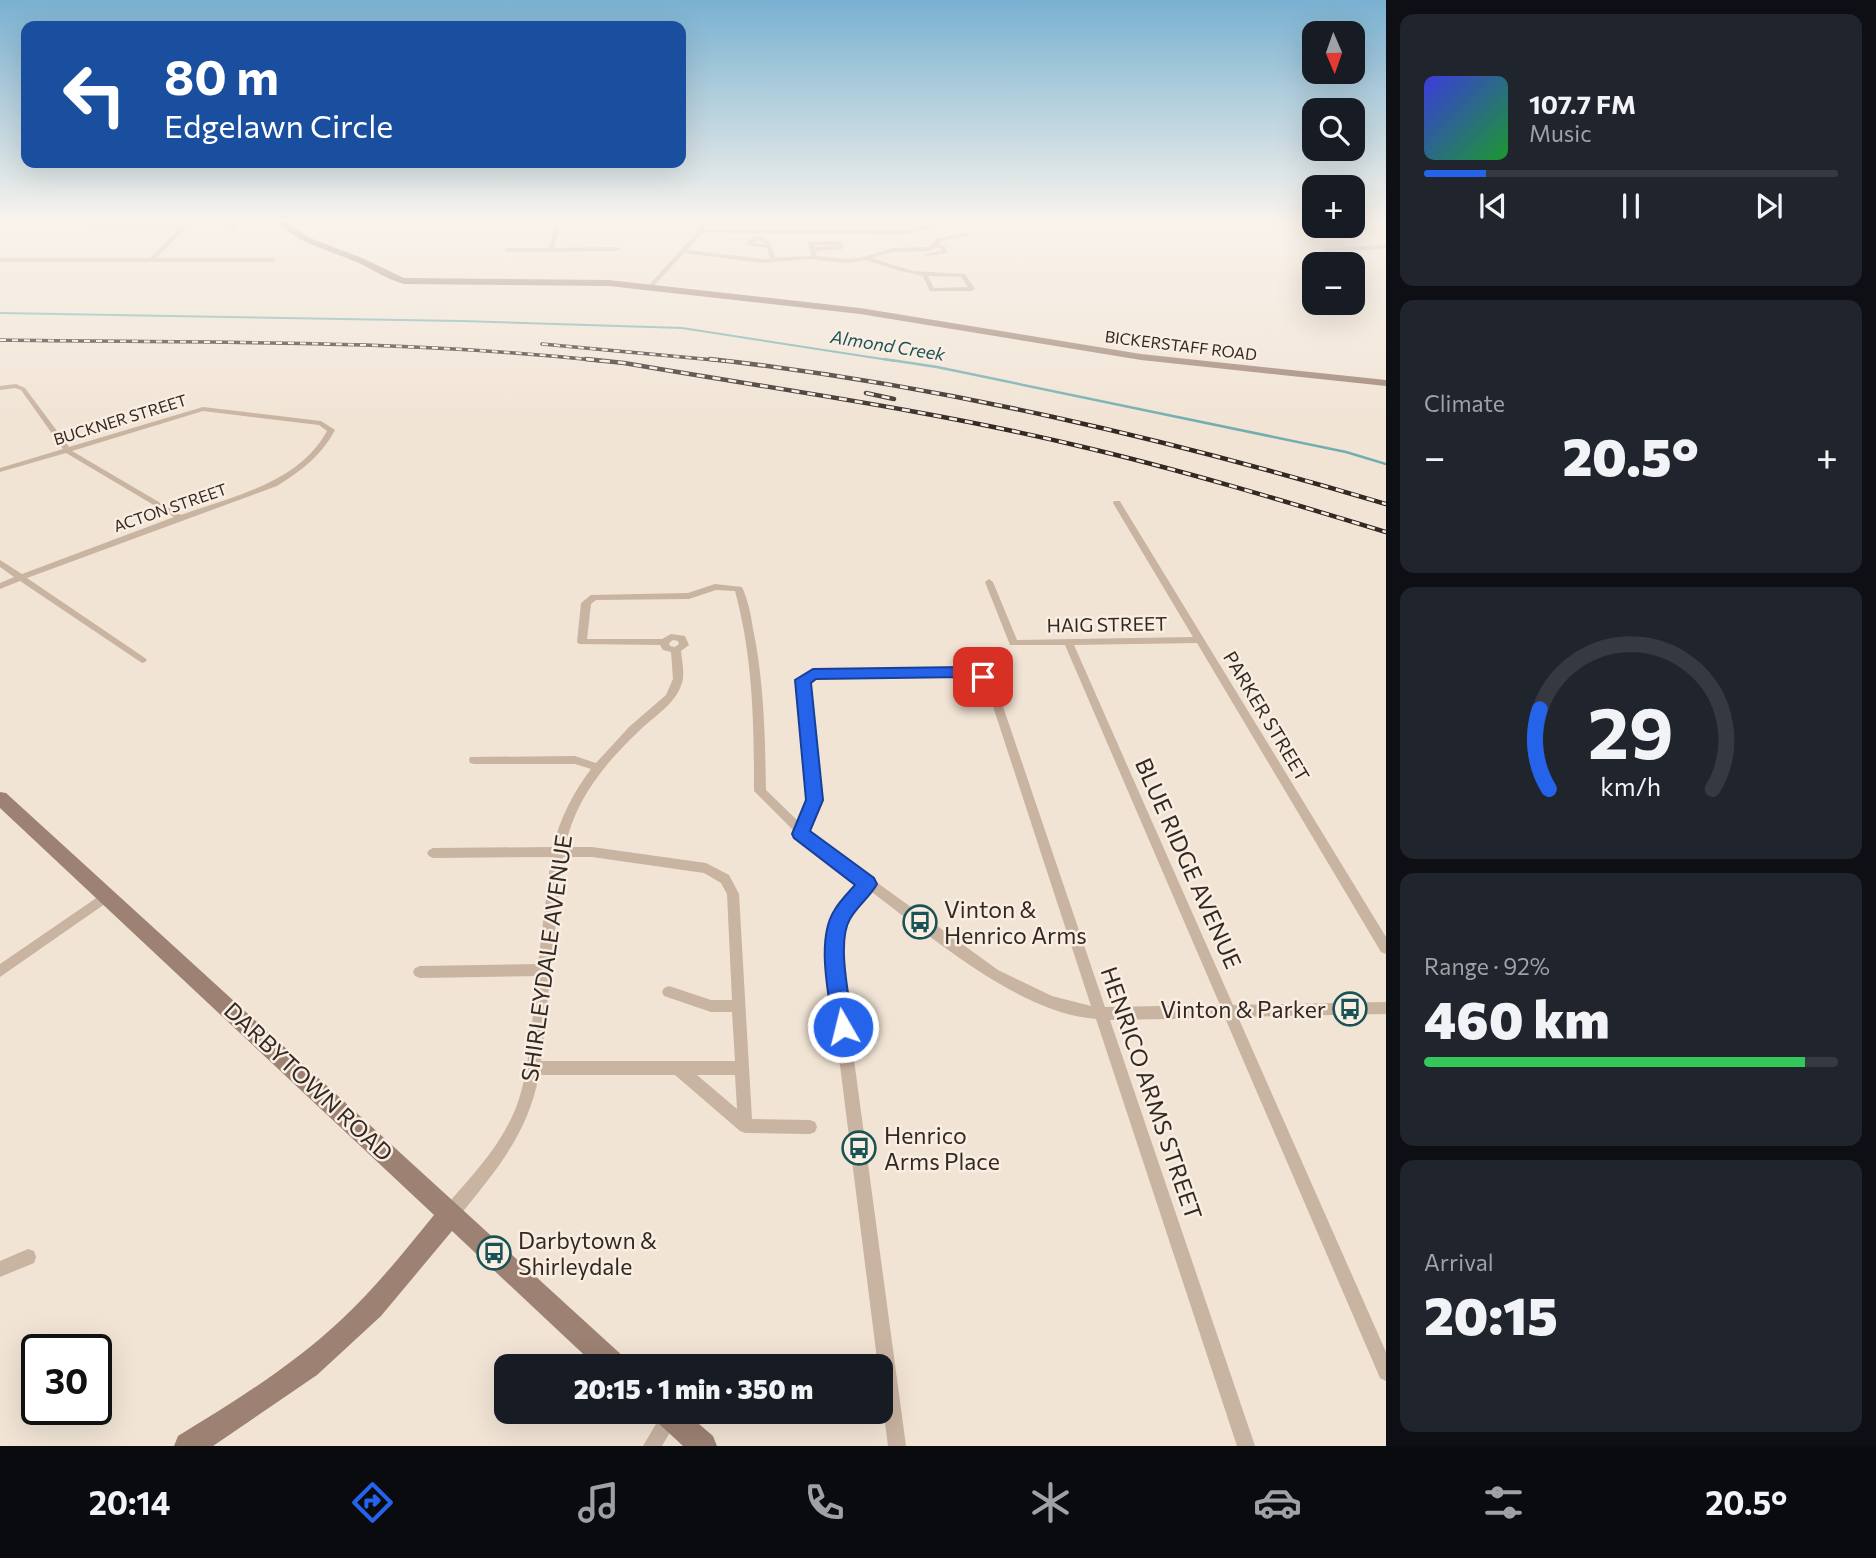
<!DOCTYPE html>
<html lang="en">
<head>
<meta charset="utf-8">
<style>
  :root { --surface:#171b24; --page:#20242c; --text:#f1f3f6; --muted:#9ea1a6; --line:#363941; --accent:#2563eb }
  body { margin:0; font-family:Commissioner,sans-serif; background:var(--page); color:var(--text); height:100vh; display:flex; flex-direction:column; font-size:26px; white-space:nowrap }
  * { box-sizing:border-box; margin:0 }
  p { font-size:23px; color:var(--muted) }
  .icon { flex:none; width:38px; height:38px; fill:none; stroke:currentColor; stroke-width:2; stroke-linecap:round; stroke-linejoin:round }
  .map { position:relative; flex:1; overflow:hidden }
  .drawer { display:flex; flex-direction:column; gap:14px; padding:14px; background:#0d0f14; width:490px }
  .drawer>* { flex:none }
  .guide { position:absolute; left:21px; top:21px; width:665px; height:147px; border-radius:14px; box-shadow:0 7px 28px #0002; background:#1a4fa0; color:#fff; overflow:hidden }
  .needle { width:46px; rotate:178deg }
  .tools { position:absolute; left:1302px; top:21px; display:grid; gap:14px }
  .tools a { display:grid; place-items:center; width:63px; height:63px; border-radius:14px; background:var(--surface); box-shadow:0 7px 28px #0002; font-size:35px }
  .speed { position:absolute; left:21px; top:1334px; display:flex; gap:14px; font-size:35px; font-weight:700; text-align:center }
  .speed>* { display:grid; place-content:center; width:91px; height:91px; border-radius:50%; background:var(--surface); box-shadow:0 7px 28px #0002; line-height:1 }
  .speed .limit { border:4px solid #111; border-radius:10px; background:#fff; color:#111 }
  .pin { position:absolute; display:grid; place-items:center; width:60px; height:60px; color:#fff; margin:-30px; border-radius:14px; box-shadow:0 4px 10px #0006 }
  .me { position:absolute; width:77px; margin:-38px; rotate:352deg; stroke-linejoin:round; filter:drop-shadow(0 0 5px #0008) }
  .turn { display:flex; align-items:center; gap:24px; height:147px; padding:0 28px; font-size:32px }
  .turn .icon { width:91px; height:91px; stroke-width:2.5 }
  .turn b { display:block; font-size:49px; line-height:60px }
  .big { font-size:52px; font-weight:800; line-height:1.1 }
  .drawer .tile { flex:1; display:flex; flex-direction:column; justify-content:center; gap:10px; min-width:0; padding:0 24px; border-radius:14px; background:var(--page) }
  .drawer .dial { align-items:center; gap:0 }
  .dial svg { height:182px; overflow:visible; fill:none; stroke:var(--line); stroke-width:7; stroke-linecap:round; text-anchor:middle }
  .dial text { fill:var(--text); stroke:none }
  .song { display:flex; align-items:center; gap:21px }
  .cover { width:84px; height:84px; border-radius:10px; background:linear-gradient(135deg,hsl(240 70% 55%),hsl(130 70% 35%)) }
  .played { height:7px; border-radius:4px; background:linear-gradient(90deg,var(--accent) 15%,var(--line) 15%) }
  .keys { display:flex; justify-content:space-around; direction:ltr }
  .heat { display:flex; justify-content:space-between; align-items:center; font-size:38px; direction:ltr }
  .charge { height:10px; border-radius:5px; background:linear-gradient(90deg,#34c759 92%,var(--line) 0) }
  .trip { position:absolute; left:494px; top:1354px; width:399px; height:70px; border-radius:14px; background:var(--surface); box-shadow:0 7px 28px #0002; font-weight:800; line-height:70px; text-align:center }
  .menu { display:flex; height:112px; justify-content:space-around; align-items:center; background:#090b0e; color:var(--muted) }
  .menu .icon { width:49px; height:49px }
  .menu .selected { color:var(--accent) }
  .menu b { font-size:32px; color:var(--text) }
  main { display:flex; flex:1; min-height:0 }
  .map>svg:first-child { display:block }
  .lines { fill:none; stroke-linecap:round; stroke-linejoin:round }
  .stream-far1 { stroke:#73adaf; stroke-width:2 }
  .stream { stroke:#73adaf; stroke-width:2.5 }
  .street { fill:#c9b3a1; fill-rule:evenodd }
  .secondary { fill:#9d8273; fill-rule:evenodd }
  .rail-far1-casing { stroke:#332924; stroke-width:3.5 }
  .rail-casing { stroke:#332924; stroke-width:4.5 }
  .rail-far1 { stroke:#f9eee1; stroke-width:2; stroke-dasharray:6; stroke-linecap:butt }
  .rail { stroke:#f9eee1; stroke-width:2.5; stroke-dasharray:8; stroke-linecap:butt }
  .route { fill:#2563eb; stroke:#184099; stroke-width:2 }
  .labels { text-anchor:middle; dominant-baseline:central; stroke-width:5; stroke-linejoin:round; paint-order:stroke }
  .far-street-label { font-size:16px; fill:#332924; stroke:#f9eee1 }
  .far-water-label { font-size:18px; font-style:italic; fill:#195356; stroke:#f9eee1 }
  .street-label { font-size:19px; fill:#332924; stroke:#f9eee1 }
  .near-street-label { font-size:23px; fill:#332924; stroke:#f9eee1 }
  .near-poi-label { font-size:23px; fill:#332924; stroke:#f9eee1; text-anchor:start }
</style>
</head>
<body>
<main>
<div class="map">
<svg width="1386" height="1446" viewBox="0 0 1386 1446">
  <rect width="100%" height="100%" fill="#f1e4d5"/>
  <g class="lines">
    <!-- stream-far1 -->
    <path class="stream-far1" d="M0,313l461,8 221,7 213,33"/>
    <!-- stream -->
    <path class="stream" d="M884,359l53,8 409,85 40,12"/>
    <!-- street -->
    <path class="street" d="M195,221h6l-18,10 -27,27h117l3,2 -3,2h-273v-4h150l30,-30 -92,-1 -3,-2 3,-2 98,2z
      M230,221h6v8l-5,-1z
      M492,221h198l-130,3 -6,24 63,-1 3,2 -3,2 -110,1 -3,-2 3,-2h42l6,-24h-65z
      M700,221h6l-2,8 203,1 37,-9h9l-46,13 -205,-1 -15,17 76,9h7l-3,-11 -19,-3 -2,-3c19,-14 25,0 29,16l36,-2 -3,-14 31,-1 3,2 1,6 -28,2 2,5 28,3 15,-1 33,-10 36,-1 8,-8 31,-7 2,3 -29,6 -3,4 7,1 2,7 -21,3 -3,-2 19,-3 -1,-3 -6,-1 -4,4 -38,1 -22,6 42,13 52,3 10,15 -3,2h-42l-7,-14 1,-1 -24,-5 -34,-11 -21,3 -36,-4 -46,4 -79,-10 -32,35h-4v-2l50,-55zM759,239l7,6 -14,-2zM813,245h24l1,1 -24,1zM928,276l33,1 7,10 -34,1z
      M1386,245v4l-61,3 -3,-2 3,-2z
      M16,384l9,4 44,59 134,-40 118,14 14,9c-13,25 -35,42 -58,56l-250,92 118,80 2,2 -2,2 -3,1 -122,-82 -20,8v-6l14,-6 -14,-10v-7l22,14 152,-57 -108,-64 -66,19v-4l63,-19 -42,-59 -6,-2 -15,2v-4zM203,411l116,14 8,6c-28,52 -94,65 -146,84l-109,-64z
      M1114,501h6l1,2 265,434v17l-5,-2 -184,-309 -123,2 159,360 153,-3v12l-148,3 148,335v29l-6,-3 -155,-360 -115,2 145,426h-18l-141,-427c-78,-6 -165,-83 -227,-129 -29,36 -28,43 -26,88l63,468h-18l-8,-61v-18h-2l-49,-389c-1,-47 0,-57 31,-94l-63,-47 -1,-4 -42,-42c0,-67 -1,-134 -19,-200l-19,-1 -27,9 -93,1 -5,4 -4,35h75l9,-5 14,2 4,9 -8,6c1,11 4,22 1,32 -7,22 -28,33 -43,48 -35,33 -64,69 -74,116h27l114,16 23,12 10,19 13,225 58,1 5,2 2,5 -2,5 -5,2 -65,-1 -5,-2 -65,-56h-136c-12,62 -44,96 -82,144l-6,2 -6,-2 -2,-6 2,-6c26,-30 55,-60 70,-97 15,-35 17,-95 22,-134l-117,2 -5,-2 -2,-4 2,-4 5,-2 118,-2 13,-107 -118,1 -4,-2 -2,-3 2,-3 4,-2 120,-1c7,-29 20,-54 38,-78l-16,-5h-101l-4,-1 -1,-3 1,-3 105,-1 21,7 33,-36 37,-32 7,-16 -2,-27 -8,-2 -3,-5 -81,-1 -2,-2 4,-39 10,-8 97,-2 27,-9 27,3c6,13 9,28 11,42 11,52 12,107 13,161l34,33 9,-23 -11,-120 15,-9 152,-2 19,4 11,10 110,324 115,-2 -155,-360h-55l-25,-63 4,-3 4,3 24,58 176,-3 -80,-134zM673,640l5,1 1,3 -4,3 -5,-1 -1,-3zM965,675l12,3 9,7 105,321 -39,-10 -54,-26 -191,-138 14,-32 -13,-119 7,-4zM563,857h29l112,16 17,10 6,11 5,106h-21l-42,-14 -5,2 -2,4 2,4 47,16h21l3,49h-194zM697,1075h38l2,34z
      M108,890l4,1 2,4 -2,4 -112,78v-13z
      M28,1249l6,2 2,6 -2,6 -34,14v-16z
      M663,1412h14l2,5 -17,29h-19z"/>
    <!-- secondary -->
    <path class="secondary" d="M0,221h5l-4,2z
      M275,221h9l26,17 52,20 42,20 205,2 251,28 281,46 245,26v6l-245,-26 -281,-46 -251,-28 -205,-2c-19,-5 -33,-16 -50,-23 -28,-12 -57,-18 -79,-40z
      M0,792l6,1 619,565 4,9h-32l-145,-136 -71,85 -64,59 -104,71h-39l4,-10c57,-35 114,-70 163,-116 34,-32 64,-69 93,-105l-434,-407z
      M652,1412h33l28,24 4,10h-34l-27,-25z"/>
    <defs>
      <path id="rail-far1" d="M0,340c201,3 402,-1 602,21
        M542,344l183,17"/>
      <path id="rail" d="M586,359l38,4c151,26 306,47 455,83 103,24 205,55 307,86
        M710,359c230,26 454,79 676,145
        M866,393l28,6"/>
    </defs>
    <!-- rail-far1 casing -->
    <use href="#rail-far1" class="rail-far1-casing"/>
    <!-- rail casing -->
    <use href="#rail" class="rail-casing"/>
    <!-- rail-far1 -->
    <use href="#rail-far1" class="rail-far1"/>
    <!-- rail -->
    <use href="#rail" class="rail"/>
  </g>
  <!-- sky -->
  <linearGradient id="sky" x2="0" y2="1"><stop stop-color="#79b1d1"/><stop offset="0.52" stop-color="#f9f3ec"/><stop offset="1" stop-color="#f9f3ec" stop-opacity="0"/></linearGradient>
  <rect width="1386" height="424" fill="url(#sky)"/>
  <!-- route -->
  <path class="route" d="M965,667l24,6 2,4 -8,5 -18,-5 -149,2 -5,4 12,117 -13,31 64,47 3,6c-7,13 -20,22 -27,35 -14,23 0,81 3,108l-3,7 -7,3 -7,-3 -3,-7c-4,-32 -17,-87 1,-116 5,-9 14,-18 21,-26l-61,-47 -2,-4 14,-34 -11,-120 18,-11z"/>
  <!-- icons -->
  <defs>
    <symbol id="bus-ring" viewBox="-11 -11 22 22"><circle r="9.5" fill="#f9eee1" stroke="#195356" stroke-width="1.5"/><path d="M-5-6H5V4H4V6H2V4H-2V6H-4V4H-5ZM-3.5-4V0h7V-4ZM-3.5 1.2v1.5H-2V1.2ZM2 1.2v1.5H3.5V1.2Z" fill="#195356"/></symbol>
  </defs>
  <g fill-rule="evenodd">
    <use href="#bus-ring" x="901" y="903" width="38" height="38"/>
    <use href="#bus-ring" x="1331" y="990" width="38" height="38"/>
    <use href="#bus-ring" x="840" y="1129" width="38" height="38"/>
    <use href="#bus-ring" x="475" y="1234" width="38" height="38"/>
  </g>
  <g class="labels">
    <!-- far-street labels -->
    <g class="far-street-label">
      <text transform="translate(1181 345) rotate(7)">BICKERSTAFF ROAD</text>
      <text transform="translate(120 419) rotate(-17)">BUCKNER STREET</text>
      <text transform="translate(170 507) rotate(-19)">ACTON STREET</text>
    </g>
    <!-- far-water labels -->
    <g class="far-water-label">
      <text transform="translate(888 345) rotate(9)">Almond Creek</text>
    </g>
    <!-- street labels -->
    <g class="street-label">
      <text transform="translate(1107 624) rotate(-1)">HAIG STREET</text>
      <text transform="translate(1267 716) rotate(59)">PARKER STREET</text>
    </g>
    <!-- near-street labels -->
    <g class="near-street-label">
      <text transform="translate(1189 863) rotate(66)">BLUE RIDGE AVENUE</text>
      <text transform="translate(546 958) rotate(-82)">SHIRLEYDALE AVENUE</text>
      <text transform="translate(309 1081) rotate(43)">DARBYTOWN ROAD</text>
      <text transform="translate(1152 1093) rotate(71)">HENRICO ARMS STREET</text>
    </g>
    <!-- near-poi labels -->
    <g class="near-poi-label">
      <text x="944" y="909">Vinton &amp;<tspan x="944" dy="26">Henrico Arms</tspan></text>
      <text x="1326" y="1009" text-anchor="end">Vinton &amp; Parker</text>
      <text x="884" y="1135">Henrico<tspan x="884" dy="26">Arms Place</tspan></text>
      <text x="518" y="1240">Darbytown &amp;<tspan x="518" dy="26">Shirleydale</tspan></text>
    </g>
  </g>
</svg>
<div class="tools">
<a><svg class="needle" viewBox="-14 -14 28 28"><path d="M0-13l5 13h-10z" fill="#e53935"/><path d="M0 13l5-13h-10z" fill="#9ea1a6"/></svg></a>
<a><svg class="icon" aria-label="search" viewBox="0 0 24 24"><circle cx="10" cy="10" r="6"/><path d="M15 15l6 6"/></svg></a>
<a>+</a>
<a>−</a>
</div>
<div class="speed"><div class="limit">30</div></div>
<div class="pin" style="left:983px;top:677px;background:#d93025"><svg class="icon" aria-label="arrive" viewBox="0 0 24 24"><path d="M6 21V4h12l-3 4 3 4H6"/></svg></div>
<svg class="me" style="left:843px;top:1027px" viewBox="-20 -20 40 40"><circle r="17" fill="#2563eb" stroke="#fff" stroke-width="3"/><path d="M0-11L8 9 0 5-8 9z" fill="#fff"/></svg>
<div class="trip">20:15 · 1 min · 350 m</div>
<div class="guide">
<div class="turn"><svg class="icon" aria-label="left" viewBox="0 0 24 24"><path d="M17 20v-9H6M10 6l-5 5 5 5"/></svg><div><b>80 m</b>Edgelawn Circle</div></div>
</div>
</div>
<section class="drawer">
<div class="tile">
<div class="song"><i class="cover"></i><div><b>107.7 FM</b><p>Music</p></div></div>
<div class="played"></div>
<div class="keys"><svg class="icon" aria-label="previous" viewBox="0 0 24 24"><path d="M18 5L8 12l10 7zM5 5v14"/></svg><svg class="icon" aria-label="pause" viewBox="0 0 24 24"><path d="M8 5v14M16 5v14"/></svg><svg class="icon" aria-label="next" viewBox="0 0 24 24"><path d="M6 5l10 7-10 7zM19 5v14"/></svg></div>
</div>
<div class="tile"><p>Climate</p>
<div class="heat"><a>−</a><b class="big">20.5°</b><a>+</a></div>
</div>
<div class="tile dial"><svg viewBox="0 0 100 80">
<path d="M14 69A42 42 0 1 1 86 69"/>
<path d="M14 69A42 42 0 0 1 10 34" stroke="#2563eb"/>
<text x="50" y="56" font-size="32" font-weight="700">29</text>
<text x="50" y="72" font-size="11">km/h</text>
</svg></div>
<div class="tile"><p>Range · 92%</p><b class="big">460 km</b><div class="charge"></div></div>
<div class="tile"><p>Arrival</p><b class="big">20:15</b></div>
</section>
</main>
<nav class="menu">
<b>20:14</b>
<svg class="icon selected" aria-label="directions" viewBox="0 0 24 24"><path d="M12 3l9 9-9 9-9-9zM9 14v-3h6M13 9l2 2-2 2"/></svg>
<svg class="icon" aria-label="music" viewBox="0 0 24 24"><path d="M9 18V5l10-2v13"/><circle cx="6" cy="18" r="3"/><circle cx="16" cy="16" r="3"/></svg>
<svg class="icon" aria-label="phone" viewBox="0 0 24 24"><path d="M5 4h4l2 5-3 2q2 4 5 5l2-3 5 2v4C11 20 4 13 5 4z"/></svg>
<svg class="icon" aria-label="climate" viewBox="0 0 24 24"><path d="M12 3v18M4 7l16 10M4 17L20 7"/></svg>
<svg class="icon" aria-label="car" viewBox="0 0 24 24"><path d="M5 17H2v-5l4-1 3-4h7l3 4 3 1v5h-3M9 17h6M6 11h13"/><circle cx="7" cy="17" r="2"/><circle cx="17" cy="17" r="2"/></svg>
<svg class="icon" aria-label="filters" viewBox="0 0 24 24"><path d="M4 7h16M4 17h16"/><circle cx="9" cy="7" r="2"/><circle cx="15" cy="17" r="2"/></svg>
<b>20.5°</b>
</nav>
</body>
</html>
